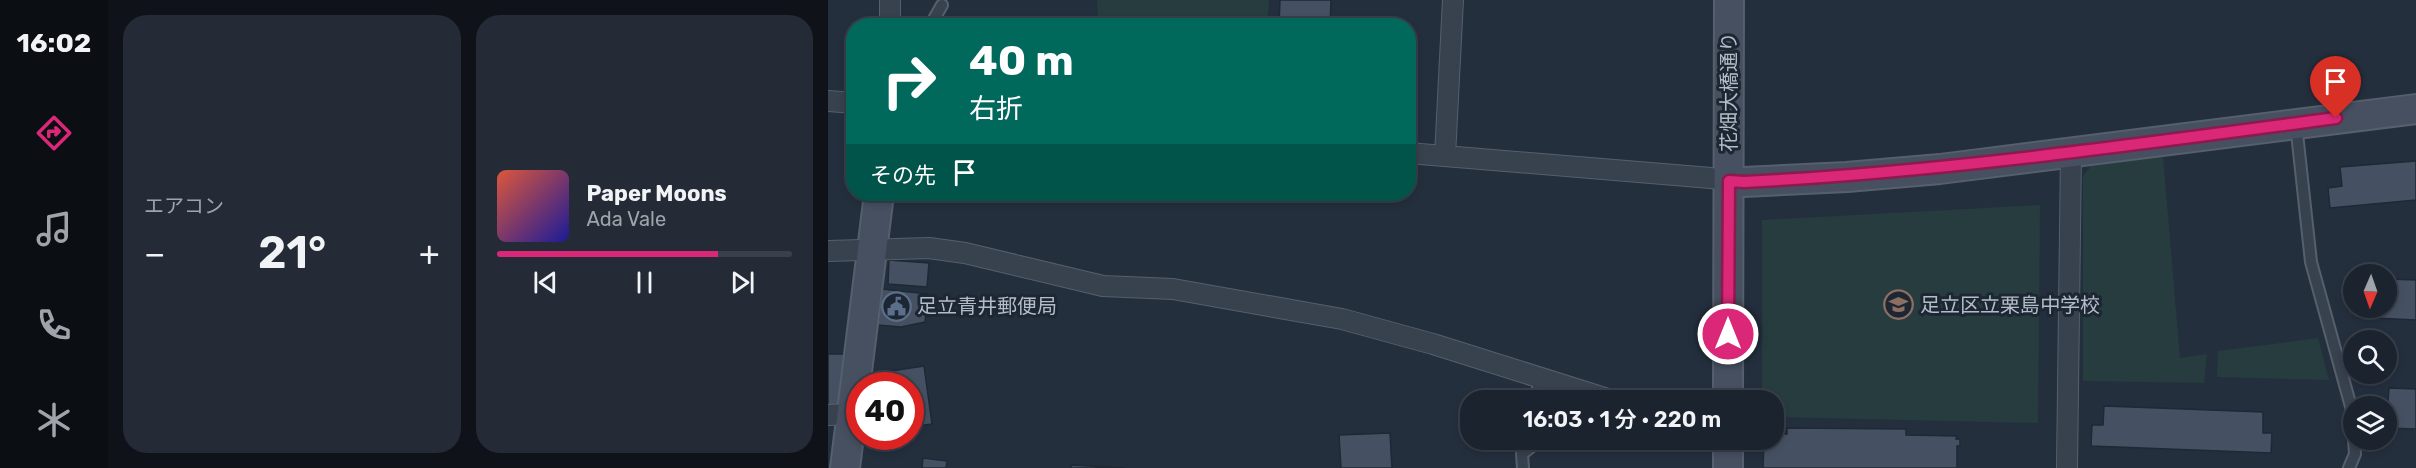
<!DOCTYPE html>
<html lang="ja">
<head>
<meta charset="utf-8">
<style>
  :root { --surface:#1b232e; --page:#242b36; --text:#f1f3f6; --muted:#a0a4aa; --line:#39404a; --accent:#db2777 }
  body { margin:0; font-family:Rubik,"Noto Sans JP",sans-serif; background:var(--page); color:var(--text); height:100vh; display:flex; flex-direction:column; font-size:22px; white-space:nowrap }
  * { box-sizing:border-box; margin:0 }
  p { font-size:20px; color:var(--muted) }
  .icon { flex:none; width:33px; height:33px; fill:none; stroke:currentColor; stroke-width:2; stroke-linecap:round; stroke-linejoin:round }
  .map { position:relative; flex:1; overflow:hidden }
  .sheet { display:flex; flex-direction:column; gap:15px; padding:15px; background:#0f1319; width:720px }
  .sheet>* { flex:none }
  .hud { position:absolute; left:18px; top:18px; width:570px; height:183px; border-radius:24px; box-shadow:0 3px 9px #0003,0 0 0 2px var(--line); background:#00695c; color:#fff; overflow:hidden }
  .needle { width:39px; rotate:182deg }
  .buttons { position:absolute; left:1515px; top:264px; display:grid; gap:12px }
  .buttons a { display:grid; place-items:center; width:54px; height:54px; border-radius:50%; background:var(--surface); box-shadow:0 3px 9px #0003,0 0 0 2px var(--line); font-size:30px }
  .speed { position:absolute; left:18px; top:372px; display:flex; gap:12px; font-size:30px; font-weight:700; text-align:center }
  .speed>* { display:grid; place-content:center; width:78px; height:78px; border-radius:50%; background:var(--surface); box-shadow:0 3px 9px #0003,0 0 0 2px var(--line); line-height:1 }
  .speed .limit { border:9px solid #d22; background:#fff; color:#111 }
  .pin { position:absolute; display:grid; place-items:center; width:51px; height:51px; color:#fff; margin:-62px -26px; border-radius:50% 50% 50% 0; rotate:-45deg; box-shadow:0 0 6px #0007 }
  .pin .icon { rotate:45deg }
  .me { position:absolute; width:66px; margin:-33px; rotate:0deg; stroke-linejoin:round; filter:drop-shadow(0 0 4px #0008) }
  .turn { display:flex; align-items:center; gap:21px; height:126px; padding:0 24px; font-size:27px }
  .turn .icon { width:78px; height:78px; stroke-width:2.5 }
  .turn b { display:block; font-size:42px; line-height:51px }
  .then { display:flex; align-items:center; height:57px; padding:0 24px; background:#0003; gap:12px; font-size:22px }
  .big { font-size:45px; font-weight:600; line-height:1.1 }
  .sheet .widget { flex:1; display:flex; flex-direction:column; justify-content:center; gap:9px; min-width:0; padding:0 21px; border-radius:24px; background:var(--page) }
  .song { display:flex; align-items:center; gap:18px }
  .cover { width:72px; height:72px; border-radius:9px; background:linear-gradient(135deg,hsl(10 70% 55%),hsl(240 70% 35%)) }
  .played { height:6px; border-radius:3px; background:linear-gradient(90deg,var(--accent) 75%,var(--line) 75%) }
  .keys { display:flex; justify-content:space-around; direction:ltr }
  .heat { display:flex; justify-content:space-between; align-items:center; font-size:33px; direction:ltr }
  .sheet .tiles { flex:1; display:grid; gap:15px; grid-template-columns:repeat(2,1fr) }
  .trip { position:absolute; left:632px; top:390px; width:324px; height:60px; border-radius:24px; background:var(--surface); box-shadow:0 3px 9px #0003,0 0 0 2px var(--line); font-weight:600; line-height:60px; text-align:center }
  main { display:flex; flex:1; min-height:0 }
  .tabs { display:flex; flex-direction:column; width:108px; justify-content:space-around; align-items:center; background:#0b0e12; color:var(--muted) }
  .tabs .icon { width:42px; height:42px }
  .tabs .on { color:var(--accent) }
  .tabs b { font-size:27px; color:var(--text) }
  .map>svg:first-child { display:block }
  .green { fill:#263c3f }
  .building { fill:#455162; stroke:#1f2835; stroke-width:1.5 }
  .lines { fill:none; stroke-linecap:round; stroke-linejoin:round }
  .lane-casing { stroke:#565f6c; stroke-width:14 }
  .street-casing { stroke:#565f6c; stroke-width:22 }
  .secondary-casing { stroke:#565f6c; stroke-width:32 }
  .lane { stroke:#38414e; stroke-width:10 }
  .street { stroke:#38414e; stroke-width:20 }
  .secondary { stroke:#465061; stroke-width:28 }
  .route-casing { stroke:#8e194d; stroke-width:15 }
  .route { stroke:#db2777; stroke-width:10 }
  .labels { text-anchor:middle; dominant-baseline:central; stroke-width:6; stroke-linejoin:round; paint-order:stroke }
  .street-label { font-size:20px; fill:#b4bcc9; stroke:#1d2633 }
  .poi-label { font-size:20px; fill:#b4bcc9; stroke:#1d2633; text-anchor:start }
</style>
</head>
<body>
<main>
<nav class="tabs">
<b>16:02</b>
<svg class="icon on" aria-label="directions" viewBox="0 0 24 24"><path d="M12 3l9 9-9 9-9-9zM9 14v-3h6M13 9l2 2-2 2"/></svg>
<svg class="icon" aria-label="music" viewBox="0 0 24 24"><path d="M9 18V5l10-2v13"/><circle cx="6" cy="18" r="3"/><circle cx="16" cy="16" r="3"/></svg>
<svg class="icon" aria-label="phone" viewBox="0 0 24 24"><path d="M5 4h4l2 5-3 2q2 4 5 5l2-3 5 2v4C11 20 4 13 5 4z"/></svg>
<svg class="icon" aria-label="climate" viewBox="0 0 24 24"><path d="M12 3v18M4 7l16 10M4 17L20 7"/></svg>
</nav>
<section class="sheet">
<div class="tiles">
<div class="widget"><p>エアコン</p>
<div class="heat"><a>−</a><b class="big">21°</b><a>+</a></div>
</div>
<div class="widget">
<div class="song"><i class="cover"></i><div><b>Paper Moons</b><p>Ada Vale</p></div></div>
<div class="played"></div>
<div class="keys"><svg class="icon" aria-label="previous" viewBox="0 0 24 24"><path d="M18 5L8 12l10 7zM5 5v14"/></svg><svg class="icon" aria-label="pause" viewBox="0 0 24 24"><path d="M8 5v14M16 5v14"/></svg><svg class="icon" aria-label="next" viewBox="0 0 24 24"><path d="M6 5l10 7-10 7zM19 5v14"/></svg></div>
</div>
</div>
</section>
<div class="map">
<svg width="1588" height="468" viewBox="0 0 1588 468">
  <rect width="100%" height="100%" fill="#242f3e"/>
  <!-- green -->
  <path class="green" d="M269,0h172l-2,25h-169z
    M1335,156l17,202 27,-4 -3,29 -121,-2v-205l8,-10z
    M1212,205l-2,218 -265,-6v-17h-11v-180z
    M1490,338l11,42 -112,-3 1,-26z"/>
  <!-- building -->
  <path class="building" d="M452,0h51l-1,26h-51z
    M1588,161v39l-86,8 -2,-20 14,-2 -2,-19z
    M61,260l40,3 -2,24 -39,-3z
    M1558,279l30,1v40l-62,-3v-9h32z
    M54,289l46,5 -3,28 -24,5 -23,-2z
    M0,354h16l-6,53h-10z
    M96,366l8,58 -22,3v-41h-17l-2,-15z
    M1561,388l27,1v40l-30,-1z
    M1276,406l159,6v21h9l-1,20 -180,-7 1,-21h11z
    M959,428l119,1v6l51,1 -1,3h4v7h-3v22h-194l1,-28h9v-6h14z
    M562,433l2,35h-51l-2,-33z
    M95,458l24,3 -1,7h-24z
    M243,465l54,3h-54z"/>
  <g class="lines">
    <defs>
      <path id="lane" d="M102,26l12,-21
        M1468,124l15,138 42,152 1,12
        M709,400l2,-22
        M695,468l-1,-14 9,-7 1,-7
        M1521,468l6,-14 -1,-14"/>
      <path id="street" d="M62,26v-26
        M0,101l26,2
        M580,153l303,25 18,3
        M617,156l8,-156
        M0,251l101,-3 36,5 138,33 70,3 169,30 91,25 178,56
        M0,415l25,-1
        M1239,468l4,-316"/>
      <path id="secondary" d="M901,181l15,1 103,-5 93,-8 476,-60
        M900,400l1,-400
        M900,440v28
        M17,468l34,-274"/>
    </defs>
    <!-- lane casing -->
    <use href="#lane" class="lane-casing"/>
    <!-- street casing -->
    <use href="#street" class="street-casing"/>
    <!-- secondary casing -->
    <use href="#secondary" class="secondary-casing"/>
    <!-- lane -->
    <use href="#lane" class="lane"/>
    <!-- street -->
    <use href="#street" class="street"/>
    <!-- secondary -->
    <use href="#secondary" class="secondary"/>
  </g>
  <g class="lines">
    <defs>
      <path id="route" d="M900,334l1,-153 15,1c198,-10 395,-38 592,-64"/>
    </defs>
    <!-- route casing -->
    <use href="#route" class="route-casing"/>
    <!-- route -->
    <use href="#route" class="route"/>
  </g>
  <!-- icons -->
  <defs>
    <symbol id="school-ring" viewBox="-11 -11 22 22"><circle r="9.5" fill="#1d2633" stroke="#8d6e63" stroke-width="1.5"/><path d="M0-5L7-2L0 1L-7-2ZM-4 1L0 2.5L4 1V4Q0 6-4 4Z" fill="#8d6e63"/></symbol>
    <symbol id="civic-ring" viewBox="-11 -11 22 22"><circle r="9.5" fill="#1d2633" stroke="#5c6f8a" stroke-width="1.5"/><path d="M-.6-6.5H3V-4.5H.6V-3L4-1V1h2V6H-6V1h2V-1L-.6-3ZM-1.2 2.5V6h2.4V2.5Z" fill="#5c6f8a"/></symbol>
  </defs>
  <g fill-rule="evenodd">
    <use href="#school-ring" x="1054" y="288" width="33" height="33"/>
    <use href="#civic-ring" x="52" y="290" width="33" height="33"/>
  </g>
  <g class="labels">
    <!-- street labels -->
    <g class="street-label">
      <text transform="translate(901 92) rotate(-90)">花畑大橋通り</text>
    </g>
    <!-- poi labels -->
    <g class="poi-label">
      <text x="1092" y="305">足立区立栗島中学校</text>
      <text x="89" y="306">足立青井郵便局</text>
    </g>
  </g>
</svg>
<div class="buttons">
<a><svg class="needle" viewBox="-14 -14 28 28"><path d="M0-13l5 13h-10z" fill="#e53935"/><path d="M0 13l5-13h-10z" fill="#a0a4aa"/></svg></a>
<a><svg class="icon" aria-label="search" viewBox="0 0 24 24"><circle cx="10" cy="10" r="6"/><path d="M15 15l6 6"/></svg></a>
<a><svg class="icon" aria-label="layers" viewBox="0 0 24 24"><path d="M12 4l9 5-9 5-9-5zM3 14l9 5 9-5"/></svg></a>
</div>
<div class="speed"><div class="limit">40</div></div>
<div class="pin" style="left:1508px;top:118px;background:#d93025"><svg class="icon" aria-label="arrive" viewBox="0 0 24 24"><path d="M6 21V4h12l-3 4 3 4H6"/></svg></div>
<svg class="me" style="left:900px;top:334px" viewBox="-20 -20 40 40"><circle r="17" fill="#db2777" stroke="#fff" stroke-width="3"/><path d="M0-11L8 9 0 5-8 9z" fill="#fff"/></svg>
<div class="trip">16:03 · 1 分 · 220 m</div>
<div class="hud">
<div class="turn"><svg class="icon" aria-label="right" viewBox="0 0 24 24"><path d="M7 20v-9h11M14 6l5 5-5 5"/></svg><div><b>40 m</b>右折</div></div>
<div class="then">その先<svg class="icon" aria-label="arrive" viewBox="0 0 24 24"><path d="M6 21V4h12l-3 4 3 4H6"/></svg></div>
</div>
</div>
</main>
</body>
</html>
